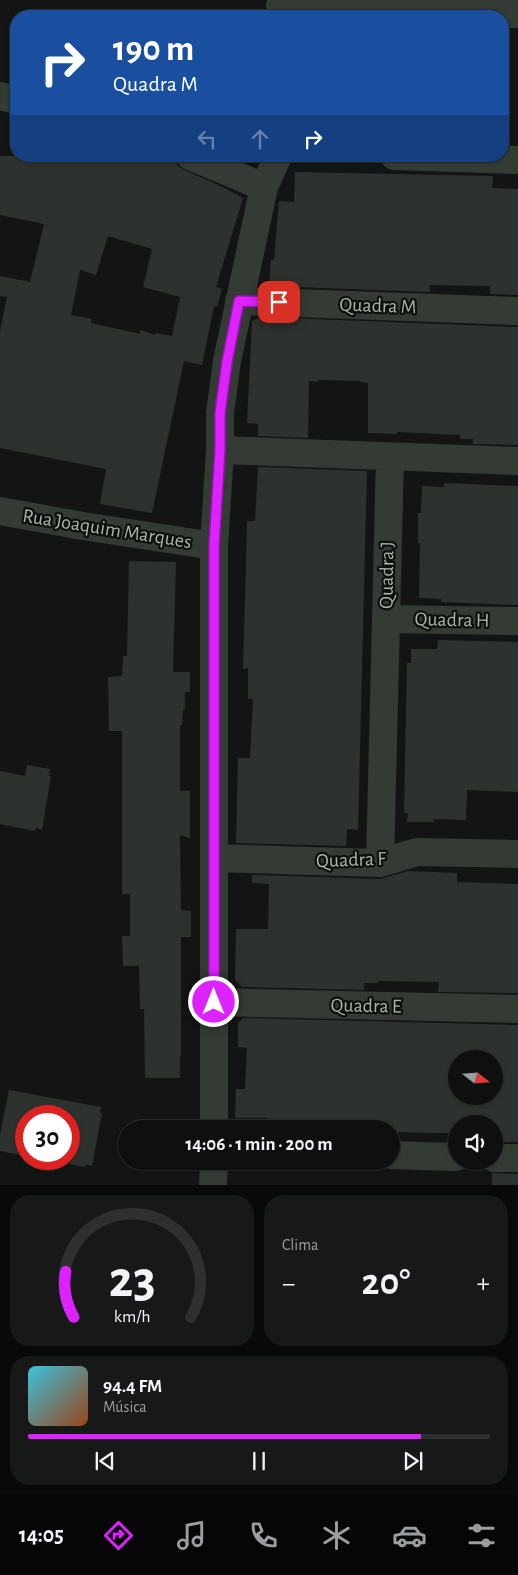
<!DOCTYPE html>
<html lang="pt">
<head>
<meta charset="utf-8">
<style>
  :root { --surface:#0e100f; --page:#171918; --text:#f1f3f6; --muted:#9b9d9e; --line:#2e302f; --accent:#dc22ff }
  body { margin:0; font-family:"Alegreya Sans",sans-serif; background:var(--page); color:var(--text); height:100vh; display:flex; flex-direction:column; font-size:19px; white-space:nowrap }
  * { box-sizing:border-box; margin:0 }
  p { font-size:16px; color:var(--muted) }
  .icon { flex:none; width:28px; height:28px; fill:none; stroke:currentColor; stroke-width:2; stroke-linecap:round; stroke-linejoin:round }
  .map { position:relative; height:1185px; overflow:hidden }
  .details { display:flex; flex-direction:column; gap:10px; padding:10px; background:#080908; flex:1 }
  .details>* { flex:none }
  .guide { position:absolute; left:10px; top:10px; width:499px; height:152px; border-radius:20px; box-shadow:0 1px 4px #0004,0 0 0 1px var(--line); background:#1a4fa0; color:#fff; overflow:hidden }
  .needle { width:32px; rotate:107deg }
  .fabs { position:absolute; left:448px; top:1050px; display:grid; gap:10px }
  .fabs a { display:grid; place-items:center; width:55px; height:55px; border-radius:50%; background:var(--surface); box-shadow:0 1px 4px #0004,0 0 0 1px var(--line); font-size:25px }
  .speed { position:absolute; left:15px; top:1105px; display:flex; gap:10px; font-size:25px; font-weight:700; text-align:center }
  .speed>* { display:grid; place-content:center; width:65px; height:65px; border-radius:50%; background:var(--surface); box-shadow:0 1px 4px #0004,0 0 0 1px var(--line); line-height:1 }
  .speed .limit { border:8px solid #d22; background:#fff; color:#111 }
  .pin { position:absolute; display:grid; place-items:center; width:42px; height:42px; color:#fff; margin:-21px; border-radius:10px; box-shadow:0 2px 8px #0006 }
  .me { position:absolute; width:55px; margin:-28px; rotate:0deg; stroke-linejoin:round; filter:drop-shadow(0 0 4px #0008) }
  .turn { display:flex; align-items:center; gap:18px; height:105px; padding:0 20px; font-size:22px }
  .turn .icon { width:65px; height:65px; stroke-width:2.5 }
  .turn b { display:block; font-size:35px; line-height:42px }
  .lanes { display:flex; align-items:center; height:48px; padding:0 20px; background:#0003; justify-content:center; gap:25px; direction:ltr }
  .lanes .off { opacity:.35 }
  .big { font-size:38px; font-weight:700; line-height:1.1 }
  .details .widget { flex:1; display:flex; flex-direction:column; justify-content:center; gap:8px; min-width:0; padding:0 18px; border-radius:20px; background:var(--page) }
  .details .dial { align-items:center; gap:0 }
  .dial svg { height:130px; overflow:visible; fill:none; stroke:var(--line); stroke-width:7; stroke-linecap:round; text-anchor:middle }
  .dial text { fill:var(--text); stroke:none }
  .song { display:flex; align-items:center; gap:15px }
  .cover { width:60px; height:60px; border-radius:8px; background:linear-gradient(135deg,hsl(190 70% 55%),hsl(20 70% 35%)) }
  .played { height:5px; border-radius:2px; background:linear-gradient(90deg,var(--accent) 85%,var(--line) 85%) }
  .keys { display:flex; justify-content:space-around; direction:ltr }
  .heat { display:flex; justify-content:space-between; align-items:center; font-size:28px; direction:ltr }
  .details .tiles { flex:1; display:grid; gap:10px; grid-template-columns:1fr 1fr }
  .widget:last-child { grid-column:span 2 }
  .trip { position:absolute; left:118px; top:1120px; width:282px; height:50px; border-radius:25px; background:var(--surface); box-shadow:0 1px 4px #0004,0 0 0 1px var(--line); font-weight:700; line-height:50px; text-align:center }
  .tabs { display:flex; height:80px; justify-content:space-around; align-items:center; background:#060606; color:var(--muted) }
  .tabs .icon { width:35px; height:35px }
  .tabs .on { color:var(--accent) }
  .tabs b { font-size:22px; color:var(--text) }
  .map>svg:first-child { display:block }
  .building { fill:#2e322e; fill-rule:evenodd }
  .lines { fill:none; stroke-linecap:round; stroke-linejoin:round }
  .minor { stroke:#343b34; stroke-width:28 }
  .route-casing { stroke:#8f16a6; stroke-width:12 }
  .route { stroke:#dc22ff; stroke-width:9 }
  .labels { text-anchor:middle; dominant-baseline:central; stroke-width:4.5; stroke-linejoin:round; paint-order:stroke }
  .street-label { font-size:20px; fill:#a6b7a4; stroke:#0e100f }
</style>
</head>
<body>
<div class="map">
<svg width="518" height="1185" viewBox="0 0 518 1185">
  <rect width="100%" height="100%" fill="#131514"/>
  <!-- building -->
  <path class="building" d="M0,156h168l7,4 3,6 6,4 41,18 18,10 -27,89 6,2 -5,18 -3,-1 -12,59 -18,-4 -32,152 -52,-9 6,-35 -106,-21v-117l7,-34 -7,-1v-20l30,6 14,-58 -44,-9zM108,236l44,13 -9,38 37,10 -8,39 -16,-3 -1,2 -15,-5v4l-49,-11 1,-4 -21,-4 9,-45 16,5z
    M295,172l198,4 -1,12 26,1v106l-28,-1v-8l-60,-1v7l-161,-6 2,-26h3l5,-59 15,1z
    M261,317l257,10v118l-45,-1v-5h-13v-4l-63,-3v2l-29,-1v-50l-8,-1v-1l-42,-1v2l-9,-1 -1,57 -50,-2v-12l-11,-1 5,-102z
    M258,467l109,4 -9,359 -11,-1 -1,17 -110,-3 2,-85h12l3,-59h-5v-31l-5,1 3,-105 1,-43h8z
    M444,483l74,3v119l-77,-3v-3l-22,-1 1,-55h-2v-30h3l1,-27 22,1z
    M129,561l47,1 -3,110h17v20h-5v18h-2l-1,15h-2v66h10v47l-10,-3 1,75 10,1v26h-10v119h-1v22h-35l-1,-69h-4l-1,-43h-16l-1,-30h8v-42h-8v-163h-13l-1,-54 14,-1 1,-20h4z
    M438,640l80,2v150l-51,-2 -1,30 -33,-1 1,3h-27l1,-9h-4l3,-150h4v-14h26z
    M27,765l23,4 -1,7h2l-9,54 -6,-2 -1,3 -35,-7v-53l25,5z
    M408,871l49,2v9l61,2v109l-80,-1 1,-10 -61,-1v2h-14v7l-122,-3 -7,-7 1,-51h32l1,-45 -17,-1v-8l128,4z
    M243,1018l275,7v117h-24l2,-18h-40v9h-21l-44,-1v-3h-124v-11h-32l1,-29h9l2,-41 -9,-1v-24zM456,1059h38v37h-38z
    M9,1090l92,17 -1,6h2l-10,53 -6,-1 -1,2 -16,-3v-48h-43v40l-26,-5v-16z
    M492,1173l26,1v11h-26z"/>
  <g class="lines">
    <!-- minor -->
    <path class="minor" d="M280,6l238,8
      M0,96l16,4
      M190,156l74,31
      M394,156l124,4
      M239,301l279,10
      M220,450l298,11
      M0,511l83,15 131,20
      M386,619l132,2
      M214,858l166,5 37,-11 101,2
      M380,863l10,-406
      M214,1002l304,7
      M214,1129v-583l6,-96v-37l7,-52 37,-174 14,-31
      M391,1155l65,2
      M494,1158h24
      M213,1185l1,-24"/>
  </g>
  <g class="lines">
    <defs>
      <path id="route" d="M214,1002v-456l6,-96v-37l7,-51 12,-61 40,1"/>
    </defs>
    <!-- route casing -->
    <use href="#route" class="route-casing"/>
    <!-- route -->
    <use href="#route" class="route"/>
  </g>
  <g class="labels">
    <!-- street labels -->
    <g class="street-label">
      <text transform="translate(378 306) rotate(2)">Quadra M</text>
      <text transform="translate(107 529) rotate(9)">Rua Joaquim Marques</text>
      <text transform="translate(387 575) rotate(-89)">Quadra J</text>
      <text transform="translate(452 620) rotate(1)">Quadra H</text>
      <text transform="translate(351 860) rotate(-2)">Quadra F</text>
      <text transform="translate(366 1006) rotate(1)">Quadra E</text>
    </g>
  </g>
</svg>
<div class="fabs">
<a><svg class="needle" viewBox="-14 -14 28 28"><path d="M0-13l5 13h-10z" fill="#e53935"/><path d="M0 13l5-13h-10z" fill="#9b9d9e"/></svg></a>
<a><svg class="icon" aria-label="sound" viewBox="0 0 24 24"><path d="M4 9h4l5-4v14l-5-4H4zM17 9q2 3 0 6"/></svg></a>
</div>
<div class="speed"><div class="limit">30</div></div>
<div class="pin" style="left:279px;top:302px;background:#d93025"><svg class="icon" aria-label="arrive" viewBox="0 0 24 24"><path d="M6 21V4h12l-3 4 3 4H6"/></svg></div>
<svg class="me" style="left:214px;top:1002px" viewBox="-20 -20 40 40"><circle r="17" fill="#dc22ff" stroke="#fff" stroke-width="3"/><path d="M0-11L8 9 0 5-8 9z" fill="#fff"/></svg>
<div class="trip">14:06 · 1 min · 200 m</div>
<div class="guide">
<div class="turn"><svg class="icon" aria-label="right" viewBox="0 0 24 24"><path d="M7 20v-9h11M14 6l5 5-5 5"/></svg><div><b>190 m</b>Quadra M</div></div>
<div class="lanes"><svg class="icon off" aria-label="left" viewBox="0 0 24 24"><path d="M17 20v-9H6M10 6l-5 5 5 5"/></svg><svg class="icon off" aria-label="ahead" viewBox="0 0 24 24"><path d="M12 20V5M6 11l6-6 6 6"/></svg><svg class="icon" aria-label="right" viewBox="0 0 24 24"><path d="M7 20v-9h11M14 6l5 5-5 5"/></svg></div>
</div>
</div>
<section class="details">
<div class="tiles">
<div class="widget dial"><svg viewBox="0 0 100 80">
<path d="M14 69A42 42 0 1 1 86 69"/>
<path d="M14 69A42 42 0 0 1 9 41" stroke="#dc22ff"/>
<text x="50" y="56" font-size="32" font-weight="700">23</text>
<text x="50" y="72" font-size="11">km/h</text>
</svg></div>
<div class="widget"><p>Clima</p>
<div class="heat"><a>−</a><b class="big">20°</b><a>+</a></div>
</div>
<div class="widget">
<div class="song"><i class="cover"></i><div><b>94.4 FM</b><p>Música</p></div></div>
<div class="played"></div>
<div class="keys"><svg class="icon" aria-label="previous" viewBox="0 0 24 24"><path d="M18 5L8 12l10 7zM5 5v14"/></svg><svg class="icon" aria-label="pause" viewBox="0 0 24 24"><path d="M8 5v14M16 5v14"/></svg><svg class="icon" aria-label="next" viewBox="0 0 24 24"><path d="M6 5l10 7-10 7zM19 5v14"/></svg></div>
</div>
</div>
</section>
<nav class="tabs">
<b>14:05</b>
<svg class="icon on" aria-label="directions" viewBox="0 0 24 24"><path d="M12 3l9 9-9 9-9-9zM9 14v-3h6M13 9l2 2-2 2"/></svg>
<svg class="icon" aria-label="music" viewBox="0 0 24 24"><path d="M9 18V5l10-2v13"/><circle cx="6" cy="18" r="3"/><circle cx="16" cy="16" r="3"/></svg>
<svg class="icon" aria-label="phone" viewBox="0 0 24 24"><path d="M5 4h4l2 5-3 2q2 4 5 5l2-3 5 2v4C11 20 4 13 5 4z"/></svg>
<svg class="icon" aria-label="climate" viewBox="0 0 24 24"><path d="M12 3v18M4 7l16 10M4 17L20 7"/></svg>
<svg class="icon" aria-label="car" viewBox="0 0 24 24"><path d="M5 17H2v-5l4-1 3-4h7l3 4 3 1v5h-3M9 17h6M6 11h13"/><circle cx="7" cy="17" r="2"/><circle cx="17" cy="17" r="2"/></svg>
<svg class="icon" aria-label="filters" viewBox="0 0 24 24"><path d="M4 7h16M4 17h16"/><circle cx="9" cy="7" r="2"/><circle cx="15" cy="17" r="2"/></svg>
</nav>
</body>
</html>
